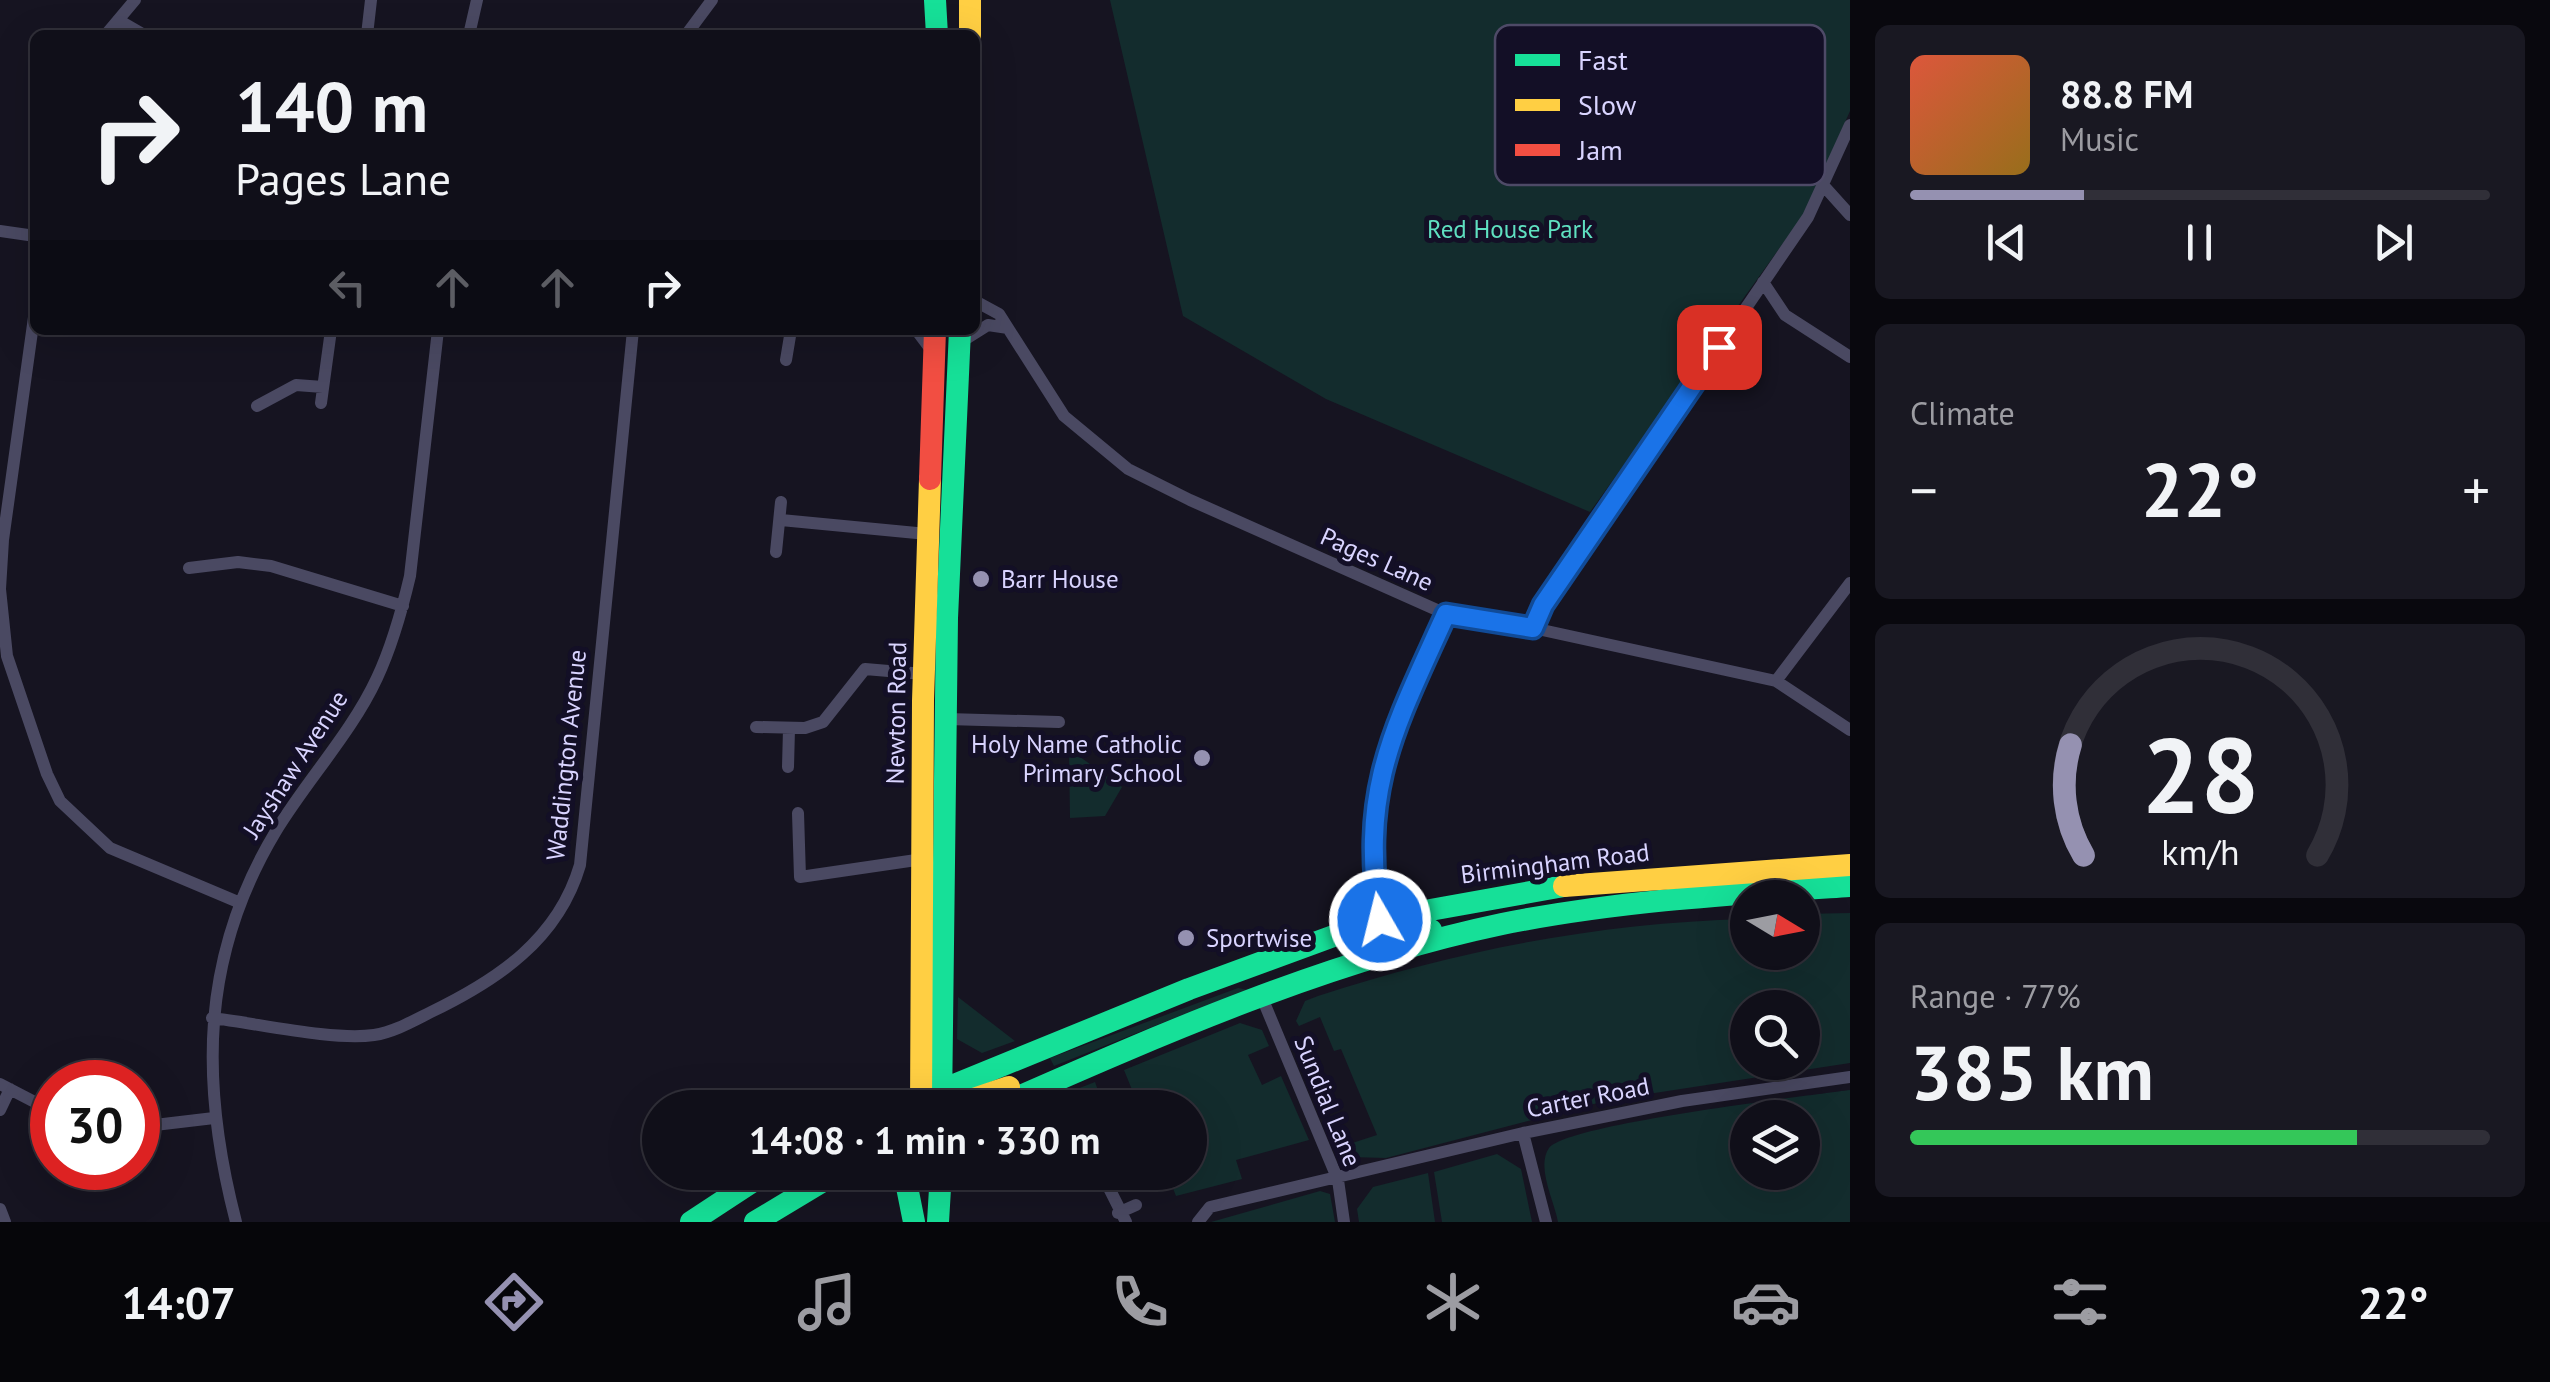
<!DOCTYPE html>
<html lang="en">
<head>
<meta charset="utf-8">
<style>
  :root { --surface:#100f19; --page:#191822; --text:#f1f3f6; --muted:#9c9ca2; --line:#302f38; --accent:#9591b1 }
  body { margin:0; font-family:"PT Sans",sans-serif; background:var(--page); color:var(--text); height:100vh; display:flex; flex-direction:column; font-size:38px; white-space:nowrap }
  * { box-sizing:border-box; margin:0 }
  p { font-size:32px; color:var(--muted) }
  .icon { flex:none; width:55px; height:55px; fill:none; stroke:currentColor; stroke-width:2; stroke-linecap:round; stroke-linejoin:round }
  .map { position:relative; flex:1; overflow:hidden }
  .side { display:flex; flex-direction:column; gap:25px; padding:25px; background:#09080e; width:700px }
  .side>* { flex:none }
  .top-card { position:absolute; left:30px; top:30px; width:950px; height:305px; border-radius:15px; box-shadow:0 10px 40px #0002,0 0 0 2px var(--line); background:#100f19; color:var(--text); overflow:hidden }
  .needle { width:65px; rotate:100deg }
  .fabs { position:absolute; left:1730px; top:880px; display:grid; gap:20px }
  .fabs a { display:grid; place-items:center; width:90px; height:90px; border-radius:50%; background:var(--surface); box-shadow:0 10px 40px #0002,0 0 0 2px var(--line); font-size:50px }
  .speed { position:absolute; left:30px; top:1060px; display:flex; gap:20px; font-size:50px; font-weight:700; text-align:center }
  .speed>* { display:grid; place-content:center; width:130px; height:130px; border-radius:50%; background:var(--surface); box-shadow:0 10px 40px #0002,0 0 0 2px var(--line); line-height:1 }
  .speed .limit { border:15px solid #d22; background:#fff; color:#111 }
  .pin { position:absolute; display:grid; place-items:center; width:85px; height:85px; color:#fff; margin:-42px; border-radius:20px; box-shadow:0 5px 15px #0006 }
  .me { position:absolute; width:110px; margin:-55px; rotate:352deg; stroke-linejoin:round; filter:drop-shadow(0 0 8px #0008) }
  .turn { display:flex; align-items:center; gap:35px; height:210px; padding:0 40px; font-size:45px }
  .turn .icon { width:130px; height:130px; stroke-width:2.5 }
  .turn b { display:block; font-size:70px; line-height:85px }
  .lanes { display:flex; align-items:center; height:95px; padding:0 40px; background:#0003; justify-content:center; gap:50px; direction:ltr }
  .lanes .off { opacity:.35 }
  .big { font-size:75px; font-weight:700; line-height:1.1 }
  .side .widget { flex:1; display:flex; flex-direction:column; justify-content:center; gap:15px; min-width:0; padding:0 35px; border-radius:15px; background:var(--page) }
  .side .dial { align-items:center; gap:0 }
  .dial svg { height:260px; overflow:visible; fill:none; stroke:var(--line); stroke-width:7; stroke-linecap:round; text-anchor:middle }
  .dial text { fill:var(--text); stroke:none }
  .song { display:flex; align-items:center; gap:30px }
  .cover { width:120px; height:120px; border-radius:15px; background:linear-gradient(135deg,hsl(10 70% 55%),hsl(40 70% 35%)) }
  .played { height:10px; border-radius:5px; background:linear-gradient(90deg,var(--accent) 30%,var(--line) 30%) }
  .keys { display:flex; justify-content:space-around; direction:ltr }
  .heat { display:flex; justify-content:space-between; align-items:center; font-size:55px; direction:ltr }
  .charge { height:15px; border-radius:8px; background:linear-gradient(90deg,#34c759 77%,var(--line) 0) }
  .trip { position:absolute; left:642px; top:1090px; width:565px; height:100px; border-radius:50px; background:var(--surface); box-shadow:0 10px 40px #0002,0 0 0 2px var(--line); font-weight:700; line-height:100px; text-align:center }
  .menu { display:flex; height:160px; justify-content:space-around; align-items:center; background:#06060a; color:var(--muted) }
  .menu .icon { width:70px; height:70px }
  .menu .active { color:var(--accent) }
  .menu b { font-size:45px; color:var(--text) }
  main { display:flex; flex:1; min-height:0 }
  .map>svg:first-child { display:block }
  .green { fill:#132c2d; fill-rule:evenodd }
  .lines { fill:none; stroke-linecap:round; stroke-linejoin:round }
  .street { stroke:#4a4962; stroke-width:12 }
  .fast { stroke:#16e098; stroke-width:22 }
  .slow { stroke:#ffcf43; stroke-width:22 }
  .jam { stroke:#f24e42; stroke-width:22 }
  .route-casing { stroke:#114b97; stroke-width:25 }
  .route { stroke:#1a73e8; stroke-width:18 }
  .poi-dot { fill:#9591b1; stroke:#130f26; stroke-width:4 }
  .labels { text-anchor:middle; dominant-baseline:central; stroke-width:10; stroke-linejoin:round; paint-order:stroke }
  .park-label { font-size:25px; fill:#5fe0c0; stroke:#130f26 }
  .street-label { font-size:25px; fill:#d9d4ff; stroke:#130f26 }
  .poi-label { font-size:25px; fill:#d9d4ff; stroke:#130f26; text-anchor:start }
  .key { fill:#130f26; stroke:#4e4a67; stroke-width:2.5 }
  .key-label { font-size:28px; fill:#d9d4ff }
</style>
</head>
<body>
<main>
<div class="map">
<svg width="1850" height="1222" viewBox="0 0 1850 1222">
  <rect width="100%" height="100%" fill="#161421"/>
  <!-- green -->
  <path class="green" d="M1110,0h740v111l-46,103 -214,298 -264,-113 -143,-83z
    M1069,749l53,38 -17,29 -35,2z
    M1850,913v150l-241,37 -223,58 -36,-1 -10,-10 37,-12 -36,-86 -7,2 -14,-34 -21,9 -3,-5 9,-20 13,-5c141,-46 281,-73 429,-77l1,33h54l1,-38zM1748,1008h54v54h-54z
    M1371,936l17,11 -46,15 -4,-13z
    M1238,988l10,2 2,6 -12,8 -56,11 -128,51 -4,-8z
    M958,997l57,44 -33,12 -25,-14z
    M1240,1023l22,7 7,16 -21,9 14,30 19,-9 28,64 -73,20 6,19 -66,17 -9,-23 23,-1v-64l-51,-1 -15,-37z
    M1095,1082l9,25h-20l-7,-18z
    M1850,1090v132h-292c-4,-22 -22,-55 -9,-74 17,-24 257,-52 301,-58zM1748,1118h54v54h-54z
    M1497,1154l24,15 11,53h-90l-8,-50z
    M1428,1173l7,49h-76l-2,-13 16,-22z
    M1320,1191l10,3 5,28h-124z"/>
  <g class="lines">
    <!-- street -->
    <path class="street" d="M118,20l26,15
      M108,32l27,-32
      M367,35l4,-35
      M469,35l8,-35
      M686,35l26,-35
      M1823,185l27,30
      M0,231l35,5
      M1763,282l22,33 65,42
      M975,301l24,13 65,102 64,53 62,31 256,114 87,14 243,53 74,49
      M35,310l-32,230 -3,49 7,67 40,118 13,27 50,47 128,54
      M905,330l12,1 15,20
      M961,342l27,-17 20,3
      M786,360l5,-30
      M321,403l10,-73
      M257,406l39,-21 27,2
      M781,520l146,14
      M776,552l5,-50
      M189,568l49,-6 33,4 132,40
      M1533,628l10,-23 265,-388 42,-92
      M1776,681l74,-98
      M947,719l112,3
      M756,727l49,1 18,-6 42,-53 59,5
      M788,767l1,-38
      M798,813l2,64 123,-18
      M1380,919c-20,-132 14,-188 66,-305
      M1263,1000l75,180 6,42
      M212,1018c44,5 121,23 162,17 20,-3 39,-14 57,-23 66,-32 127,-72 149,-147l53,-535
      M0,1084l52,27
      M0,1110l10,-21
      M138,1127l76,-9
      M1523,1133l23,89
      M1080,1172l1,4 9,-4
      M1101,1172l25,50
      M1022,1179l14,-7
      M0,1209l5,13
      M1118,1213l18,-8
      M236,1222c-36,-139 -36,-265 40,-391 31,-51 76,-99 101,-153 15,-32 25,-68 33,-102l28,-246
      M1198,1222l12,-15 313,-74 159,-32 168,-24"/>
    <!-- fast -->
    <path class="fast" d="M935,0l2,35
      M1380,919l9,17 42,-6
      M898,1108l291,-119 191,-70 184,-33
      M941,1108l6,-490 13,-288
      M993,1108c164,-72 333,-147 509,-184 114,-23 231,-30 348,-38
      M898,1172l9,15 7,35
      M691,1222l76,-50
      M755,1222l83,-50
      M938,1222l3,-50"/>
    <!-- slow -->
    <path class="slow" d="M970,0v35
      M1564,886l286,-21
      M929,1100l30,4 50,-17
      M921,1108l2,-407 7,-222"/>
    <!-- jam -->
    <path class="jam" d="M930,479l5,-149"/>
  </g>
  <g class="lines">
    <defs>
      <path id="route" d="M1380,920c-21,-131 14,-191 66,-306l87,14 10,-23 176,-258"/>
    </defs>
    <!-- route casing -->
    <use href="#route" class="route-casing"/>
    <!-- route -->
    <use href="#route" class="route"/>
  </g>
  <!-- markers -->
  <g class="poi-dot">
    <circle cx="981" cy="579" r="10"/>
    <circle cx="1202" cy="758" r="10"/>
    <circle cx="1186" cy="938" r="10"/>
  </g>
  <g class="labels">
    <!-- park labels -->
    <g class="park-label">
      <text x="1510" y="229">Red House Park</text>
    </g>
    <!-- street labels -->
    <g class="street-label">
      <text transform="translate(1377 559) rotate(24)">Pages Lane</text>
      <text transform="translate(896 713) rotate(-89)">Newton Road</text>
      <text transform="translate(566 755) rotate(-84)">Waddington Avenue</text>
      <text transform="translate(295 764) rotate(-57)">Jayshaw Avenue</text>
      <text transform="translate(1555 863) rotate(-7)">Birmingham Road</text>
      <text transform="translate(1588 1097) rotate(-11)">Carter Road</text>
      <text transform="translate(1328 1101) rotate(68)">Sundial Lane</text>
    </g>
    <!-- poi labels -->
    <g class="poi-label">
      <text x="1001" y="579">Barr House</text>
      <text x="1182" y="744" text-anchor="end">Holy Name Catholic<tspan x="1182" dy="29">Primary School</tspan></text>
      <text x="1206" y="938">Sportwise</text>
    </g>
  </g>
  <!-- legend -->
  <rect x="1495" y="25" width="330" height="160" rx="15" class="key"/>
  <rect x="1515" y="54" width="45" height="12" fill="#16e098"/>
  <rect x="1515" y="99" width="45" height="12" fill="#ffcf43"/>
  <rect x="1515" y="144" width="45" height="12" fill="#f24e42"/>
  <g class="key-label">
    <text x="1578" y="70">Fast</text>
    <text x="1578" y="115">Slow</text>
    <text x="1578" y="160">Jam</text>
  </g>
</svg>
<div class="fabs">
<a><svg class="needle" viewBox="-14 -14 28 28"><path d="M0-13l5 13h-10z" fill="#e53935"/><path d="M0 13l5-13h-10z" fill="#9c9ca2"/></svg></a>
<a><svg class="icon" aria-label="search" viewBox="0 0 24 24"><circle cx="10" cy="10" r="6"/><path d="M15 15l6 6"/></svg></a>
<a><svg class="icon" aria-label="layers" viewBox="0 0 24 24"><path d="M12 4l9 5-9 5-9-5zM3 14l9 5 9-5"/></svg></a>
</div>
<div class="speed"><div class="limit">30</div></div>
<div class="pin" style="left:1719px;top:347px;background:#d93025"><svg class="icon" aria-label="arrive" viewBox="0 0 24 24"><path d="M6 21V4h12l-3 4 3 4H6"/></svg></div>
<svg class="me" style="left:1380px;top:920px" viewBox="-20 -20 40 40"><circle r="17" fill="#1a73e8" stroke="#fff" stroke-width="3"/><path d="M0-11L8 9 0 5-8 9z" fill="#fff"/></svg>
<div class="trip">14:08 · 1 min · 330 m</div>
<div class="top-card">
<div class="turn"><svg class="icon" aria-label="right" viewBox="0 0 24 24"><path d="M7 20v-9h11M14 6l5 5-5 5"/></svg><div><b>140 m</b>Pages Lane</div></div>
<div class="lanes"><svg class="icon off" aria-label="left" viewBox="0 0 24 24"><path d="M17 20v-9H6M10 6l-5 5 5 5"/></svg><svg class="icon off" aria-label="ahead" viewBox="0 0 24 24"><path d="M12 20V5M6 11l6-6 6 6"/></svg><svg class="icon off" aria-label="ahead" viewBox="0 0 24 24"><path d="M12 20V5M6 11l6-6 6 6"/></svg><svg class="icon" aria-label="right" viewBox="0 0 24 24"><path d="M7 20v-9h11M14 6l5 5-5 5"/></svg></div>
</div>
</div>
<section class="side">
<div class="widget">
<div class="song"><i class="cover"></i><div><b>88.8 FM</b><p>Music</p></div></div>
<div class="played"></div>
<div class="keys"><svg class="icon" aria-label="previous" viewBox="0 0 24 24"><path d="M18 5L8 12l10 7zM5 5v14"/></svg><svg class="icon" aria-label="pause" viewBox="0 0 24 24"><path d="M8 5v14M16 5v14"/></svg><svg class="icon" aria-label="next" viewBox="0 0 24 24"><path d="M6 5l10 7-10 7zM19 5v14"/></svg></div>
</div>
<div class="widget"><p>Climate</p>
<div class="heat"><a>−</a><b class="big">22°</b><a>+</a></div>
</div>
<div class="widget dial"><svg viewBox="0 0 100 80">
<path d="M14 69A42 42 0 1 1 86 69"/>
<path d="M14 69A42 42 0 0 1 10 35" stroke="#9591b1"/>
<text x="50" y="56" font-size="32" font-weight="700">28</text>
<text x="50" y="72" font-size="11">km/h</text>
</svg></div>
<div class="widget"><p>Range · 77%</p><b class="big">385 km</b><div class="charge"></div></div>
</section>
</main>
<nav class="menu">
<b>14:07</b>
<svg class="icon active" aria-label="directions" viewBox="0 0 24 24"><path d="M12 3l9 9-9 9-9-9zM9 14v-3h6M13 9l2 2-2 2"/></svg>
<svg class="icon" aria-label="music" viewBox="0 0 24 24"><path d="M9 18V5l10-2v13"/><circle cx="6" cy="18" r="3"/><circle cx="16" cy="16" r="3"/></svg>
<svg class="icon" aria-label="phone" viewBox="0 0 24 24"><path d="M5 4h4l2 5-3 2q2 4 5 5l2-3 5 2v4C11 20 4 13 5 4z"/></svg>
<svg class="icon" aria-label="climate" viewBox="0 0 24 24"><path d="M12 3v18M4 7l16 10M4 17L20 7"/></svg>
<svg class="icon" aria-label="car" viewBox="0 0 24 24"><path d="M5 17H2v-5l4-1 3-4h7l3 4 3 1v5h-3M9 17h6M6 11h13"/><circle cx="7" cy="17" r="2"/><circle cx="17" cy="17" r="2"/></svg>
<svg class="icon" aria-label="filters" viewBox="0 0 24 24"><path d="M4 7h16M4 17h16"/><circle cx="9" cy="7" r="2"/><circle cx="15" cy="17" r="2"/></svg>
<b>22°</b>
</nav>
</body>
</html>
